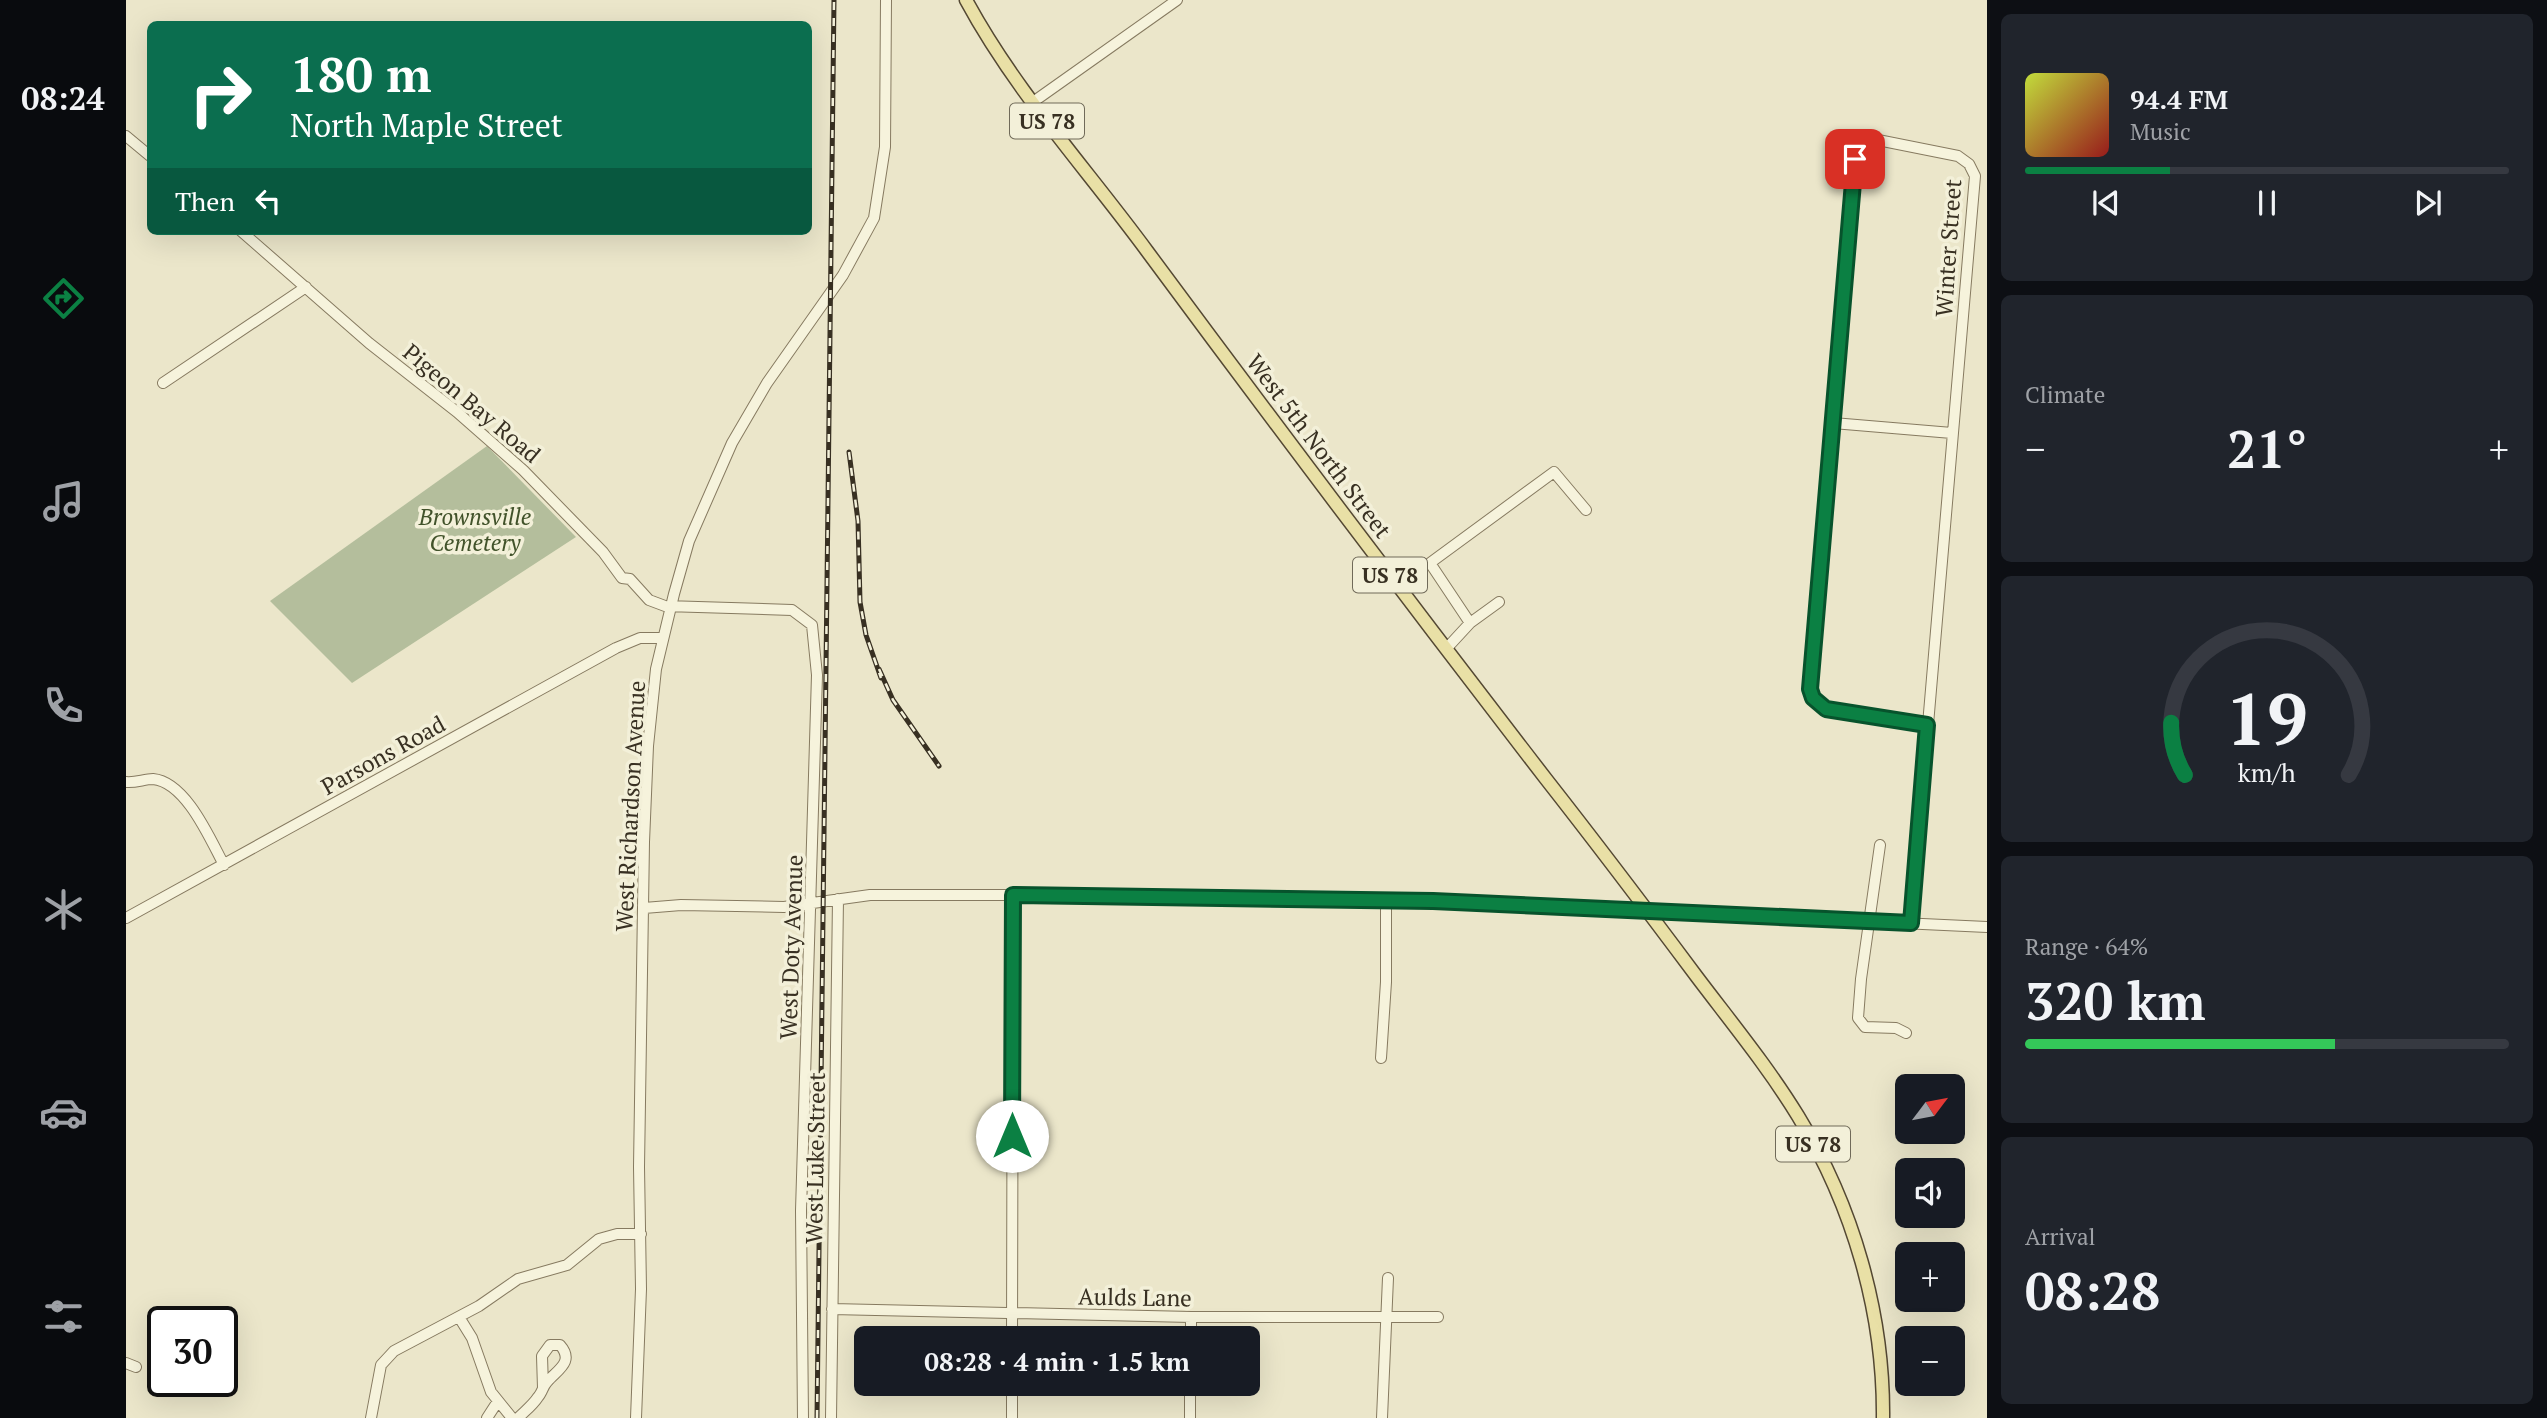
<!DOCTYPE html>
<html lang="en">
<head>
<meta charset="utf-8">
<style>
  :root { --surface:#171b24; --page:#20242c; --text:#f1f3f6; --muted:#9ea1a6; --line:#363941; --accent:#0b8043 }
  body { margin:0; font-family:"PT Serif",serif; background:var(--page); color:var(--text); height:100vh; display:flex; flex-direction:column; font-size:26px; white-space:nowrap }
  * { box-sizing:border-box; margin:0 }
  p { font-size:23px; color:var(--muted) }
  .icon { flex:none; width:38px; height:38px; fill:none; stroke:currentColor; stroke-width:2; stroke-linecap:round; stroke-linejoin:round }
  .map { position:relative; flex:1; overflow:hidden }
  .sheet { display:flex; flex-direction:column; gap:14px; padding:14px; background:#0d0f14; width:560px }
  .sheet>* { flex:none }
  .banner { position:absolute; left:21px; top:21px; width:665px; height:214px; border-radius:10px; box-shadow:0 7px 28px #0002; background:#0b6e4f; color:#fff; overflow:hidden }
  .needle { width:46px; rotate:58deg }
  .fabs { position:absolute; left:1769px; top:1074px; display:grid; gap:14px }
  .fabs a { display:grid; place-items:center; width:70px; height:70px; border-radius:10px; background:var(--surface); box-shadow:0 7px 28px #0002; font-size:35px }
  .speed { position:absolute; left:21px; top:1306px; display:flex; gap:14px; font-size:35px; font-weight:700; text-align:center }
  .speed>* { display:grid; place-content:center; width:91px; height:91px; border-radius:50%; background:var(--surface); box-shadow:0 7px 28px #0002; line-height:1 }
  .speed .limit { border:4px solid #111; border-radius:10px; background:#fff; color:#111 }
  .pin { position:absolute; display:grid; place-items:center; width:60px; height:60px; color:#fff; margin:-30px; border-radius:14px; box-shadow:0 4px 10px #0006 }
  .me { position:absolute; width:77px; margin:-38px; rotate:0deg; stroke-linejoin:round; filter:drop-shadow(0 0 5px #0008) }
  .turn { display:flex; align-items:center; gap:24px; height:147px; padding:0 28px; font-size:32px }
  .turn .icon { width:91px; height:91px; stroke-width:2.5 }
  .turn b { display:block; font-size:49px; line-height:60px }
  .then { display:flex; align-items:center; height:66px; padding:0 28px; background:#0003; gap:14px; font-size:26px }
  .big { font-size:52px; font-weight:600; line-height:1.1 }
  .sheet .widget { flex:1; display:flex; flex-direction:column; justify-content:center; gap:10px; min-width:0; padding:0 24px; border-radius:10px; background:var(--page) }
  .sheet .dial { align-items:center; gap:0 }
  .dial svg { height:182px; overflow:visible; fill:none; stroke:var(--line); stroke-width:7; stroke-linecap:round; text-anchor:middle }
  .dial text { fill:var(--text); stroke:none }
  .song { display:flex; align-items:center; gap:21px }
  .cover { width:84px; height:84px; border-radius:10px; background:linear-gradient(135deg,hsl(70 70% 55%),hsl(0 70% 35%)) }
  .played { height:7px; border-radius:4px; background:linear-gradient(90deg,var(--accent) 30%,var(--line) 30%) }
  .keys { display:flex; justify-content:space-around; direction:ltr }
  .heat { display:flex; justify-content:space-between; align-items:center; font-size:38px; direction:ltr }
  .charge { height:10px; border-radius:5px; background:linear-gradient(90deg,#34c759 64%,var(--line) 0) }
  .trip { position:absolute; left:728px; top:1326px; width:406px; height:70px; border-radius:10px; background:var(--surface); box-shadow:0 7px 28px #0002; font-weight:600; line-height:70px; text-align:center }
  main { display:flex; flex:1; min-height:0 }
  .tab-bar { display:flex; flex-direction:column; width:126px; justify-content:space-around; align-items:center; background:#090b0e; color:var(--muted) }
  .tab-bar .icon { width:49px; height:49px }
  .tab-bar .on { color:var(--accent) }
  .tab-bar b { font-size:32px; color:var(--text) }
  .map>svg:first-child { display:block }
  .cemetery { fill:#b4be9c }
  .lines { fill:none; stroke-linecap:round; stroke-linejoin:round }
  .minor-casing { stroke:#867a60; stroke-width:12 }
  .major-casing { stroke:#544833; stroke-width:15 }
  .minor { stroke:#f6f3dc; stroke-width:10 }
  .major { stroke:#e9e0a6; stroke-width:12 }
  .rail-casing { stroke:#383022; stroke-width:5 }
  .rail { stroke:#f3f0d9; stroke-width:2.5; stroke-dasharray:8; stroke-linecap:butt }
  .route-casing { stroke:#07532c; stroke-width:18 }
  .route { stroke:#0b8043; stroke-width:12 }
  .labels { text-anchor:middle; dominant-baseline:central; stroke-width:7; stroke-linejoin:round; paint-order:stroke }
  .shield { fill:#f3f0d9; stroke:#706a59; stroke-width:2 }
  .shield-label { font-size:21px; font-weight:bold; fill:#383022 }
  .street-label { font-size:23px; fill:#383022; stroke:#f3f0d9 }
  .park-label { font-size:23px; font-style:italic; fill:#41522a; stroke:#f3f0d9 }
</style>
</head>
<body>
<main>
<nav class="tab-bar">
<b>08:24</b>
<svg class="icon on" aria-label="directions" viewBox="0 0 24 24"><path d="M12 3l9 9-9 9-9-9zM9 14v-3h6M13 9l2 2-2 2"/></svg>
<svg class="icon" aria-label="music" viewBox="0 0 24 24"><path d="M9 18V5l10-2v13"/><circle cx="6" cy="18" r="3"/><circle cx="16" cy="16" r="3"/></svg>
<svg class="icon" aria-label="phone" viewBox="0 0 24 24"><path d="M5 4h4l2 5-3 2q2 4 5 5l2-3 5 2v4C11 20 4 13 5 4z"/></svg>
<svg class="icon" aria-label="climate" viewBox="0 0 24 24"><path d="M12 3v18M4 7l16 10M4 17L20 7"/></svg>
<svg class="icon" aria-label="car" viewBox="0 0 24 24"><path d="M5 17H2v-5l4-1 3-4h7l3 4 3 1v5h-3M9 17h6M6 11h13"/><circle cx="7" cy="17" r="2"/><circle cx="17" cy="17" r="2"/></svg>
<svg class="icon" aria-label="filters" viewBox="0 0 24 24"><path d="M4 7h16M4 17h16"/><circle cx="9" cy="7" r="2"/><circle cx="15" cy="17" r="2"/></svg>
</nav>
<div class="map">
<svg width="1861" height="1418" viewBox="0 0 1861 1418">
  <rect width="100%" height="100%" fill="#ebe6ca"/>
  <!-- cemetery -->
  <path class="cemetery" d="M361,446l89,91 -224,146 -82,-82z"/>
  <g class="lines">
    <defs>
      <path id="minor" d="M907,102l144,-102
        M0,136l24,20
        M115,231l128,112 88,69 66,58 80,82 19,26 8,1 19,21 16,6 127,4 20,15 5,50 -16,536 2,207
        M37,383l143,-96
        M1707,423l119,10
        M1344,623l-40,-60 124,-91 32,38
        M1320,649l24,-26 29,-21
        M0,782c10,1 18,-3 27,-3 33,3 57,60 71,86
        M1754,845l-19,134 -3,39 7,9 31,1 10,5
        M518,908l37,-3 103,2 86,-12h262l301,6 554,26
        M0,918l490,-270 24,-10h23
        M1785,923l64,-747 -6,-12 -11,-8 -80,-16 -15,6 -8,13 -45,530 3,9 13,11 101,16
        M1255,1058l5,-76v-82
        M706,1309l359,8h247
        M333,1317l13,21 19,54 21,26
        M886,1339l1,-444
        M1065,1339v-22
        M0,1363l10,4
        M245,1418l10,-53 13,-14 85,-45 39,-27 49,-14 32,-26 18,-5h24
        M361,1418l11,-17
        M392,1418c7,-7 15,-13 20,-21 4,-4 5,-11 9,-15 10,-12 28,-20 13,-37h-10l-8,11 1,32
        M510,1418l5,-129 -2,-122 5,-325 4,-96 8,-77 18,-75 15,-53 43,-98 35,-60 76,-108 31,-57 11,-71 1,-147
        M705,1418l7,-519
        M886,1418v-34
        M1064,1418v-34
        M1256,1418l6,-140"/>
      <path id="major" d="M840,0c49,91 120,168 181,251 131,177 264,353 399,528 51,65 101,131 151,198 34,45 71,90 101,139 55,90 86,197 85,302"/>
    </defs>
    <!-- minor casing -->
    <use href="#minor" class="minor-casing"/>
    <!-- major casing -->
    <use href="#major" class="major-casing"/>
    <!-- minor -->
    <use href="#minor" class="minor"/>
    <!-- major -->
    <use href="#major" class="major"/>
    <defs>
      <path id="rail" d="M723,452l9,69 2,81 6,33 15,43
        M753,669l14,31 46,66
        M691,1418l17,-1418"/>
    </defs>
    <!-- rail casing -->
    <use href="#rail" class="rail-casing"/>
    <!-- rail -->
    <use href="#rail" class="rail"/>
  </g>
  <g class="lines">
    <defs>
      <path id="route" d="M886,1136l1,-241 420,6 478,22 16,-198 -101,-16 -13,-11 -3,-9 45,-530"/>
    </defs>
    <!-- route casing -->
    <use href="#route" class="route-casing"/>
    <!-- route -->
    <use href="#route" class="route"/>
  </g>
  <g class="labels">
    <!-- shield labels -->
    <g class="shield">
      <rect x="884" y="103.5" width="74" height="35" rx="5"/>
      <rect x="1227" y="557.5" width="74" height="35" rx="5"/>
      <rect x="1650" y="1126.5" width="74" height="35" rx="5"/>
    </g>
    <g class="shield-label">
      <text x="921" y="121">US 78</text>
      <text x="1264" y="575">US 78</text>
      <text x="1687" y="1144">US 78</text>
    </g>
    <!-- street labels -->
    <g class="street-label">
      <text transform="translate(1822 248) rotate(-86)">Winter Street</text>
      <text transform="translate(346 403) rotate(40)">Pigeon Bay Road</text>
      <text transform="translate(1193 446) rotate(53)">West 5th North Street</text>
      <text transform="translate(257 755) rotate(-29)">Parsons Road</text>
      <text transform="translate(504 806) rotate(-87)">West Richardson Avenue</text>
      <text transform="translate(665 947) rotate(-88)">West Doty Avenue</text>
      <text transform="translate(689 1158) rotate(-89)">West Luke Street</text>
      <text transform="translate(1009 1297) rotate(1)">Aulds Lane</text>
    </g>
    <!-- park labels -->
    <g class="park-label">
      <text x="349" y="516">Brownsville<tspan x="349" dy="26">Cemetery</tspan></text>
    </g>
  </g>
</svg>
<div class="fabs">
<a><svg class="needle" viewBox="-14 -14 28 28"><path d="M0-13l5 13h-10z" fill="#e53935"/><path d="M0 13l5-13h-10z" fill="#9ea1a6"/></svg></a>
<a><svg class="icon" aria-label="sound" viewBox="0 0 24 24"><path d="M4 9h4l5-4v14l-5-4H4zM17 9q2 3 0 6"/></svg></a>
<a>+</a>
<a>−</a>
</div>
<div class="speed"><div class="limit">30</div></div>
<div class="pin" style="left:1729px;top:159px;background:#d93025"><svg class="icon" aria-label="arrive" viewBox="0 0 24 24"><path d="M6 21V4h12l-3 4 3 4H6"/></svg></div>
<svg class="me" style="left:886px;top:1136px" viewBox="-20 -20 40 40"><circle r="19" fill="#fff"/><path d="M0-13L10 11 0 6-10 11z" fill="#0b8043"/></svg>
<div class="trip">08:28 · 4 min · 1.5 km</div>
<div class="banner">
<div class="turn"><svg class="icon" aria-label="right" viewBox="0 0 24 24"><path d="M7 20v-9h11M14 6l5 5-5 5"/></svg><div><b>180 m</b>North Maple Street</div></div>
<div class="then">Then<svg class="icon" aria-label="left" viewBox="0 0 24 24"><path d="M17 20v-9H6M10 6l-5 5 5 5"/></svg></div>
</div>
</div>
<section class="sheet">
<div class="widget">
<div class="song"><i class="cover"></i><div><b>94.4 FM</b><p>Music</p></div></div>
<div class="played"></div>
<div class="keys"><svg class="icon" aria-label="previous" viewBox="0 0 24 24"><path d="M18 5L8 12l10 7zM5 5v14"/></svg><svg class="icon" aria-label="pause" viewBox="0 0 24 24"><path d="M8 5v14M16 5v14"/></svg><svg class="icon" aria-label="next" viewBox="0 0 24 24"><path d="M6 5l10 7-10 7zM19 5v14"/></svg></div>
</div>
<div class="widget"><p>Climate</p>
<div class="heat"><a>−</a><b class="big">21°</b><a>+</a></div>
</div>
<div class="widget dial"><svg viewBox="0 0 100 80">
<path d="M14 69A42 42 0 1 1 86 69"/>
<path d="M14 69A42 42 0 0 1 8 46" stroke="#0b8043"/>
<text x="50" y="56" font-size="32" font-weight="700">19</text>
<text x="50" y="72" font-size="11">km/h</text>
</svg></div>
<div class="widget"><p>Range · 64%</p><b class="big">320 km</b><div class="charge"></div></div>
<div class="widget"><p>Arrival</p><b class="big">08:28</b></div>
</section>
</main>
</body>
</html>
